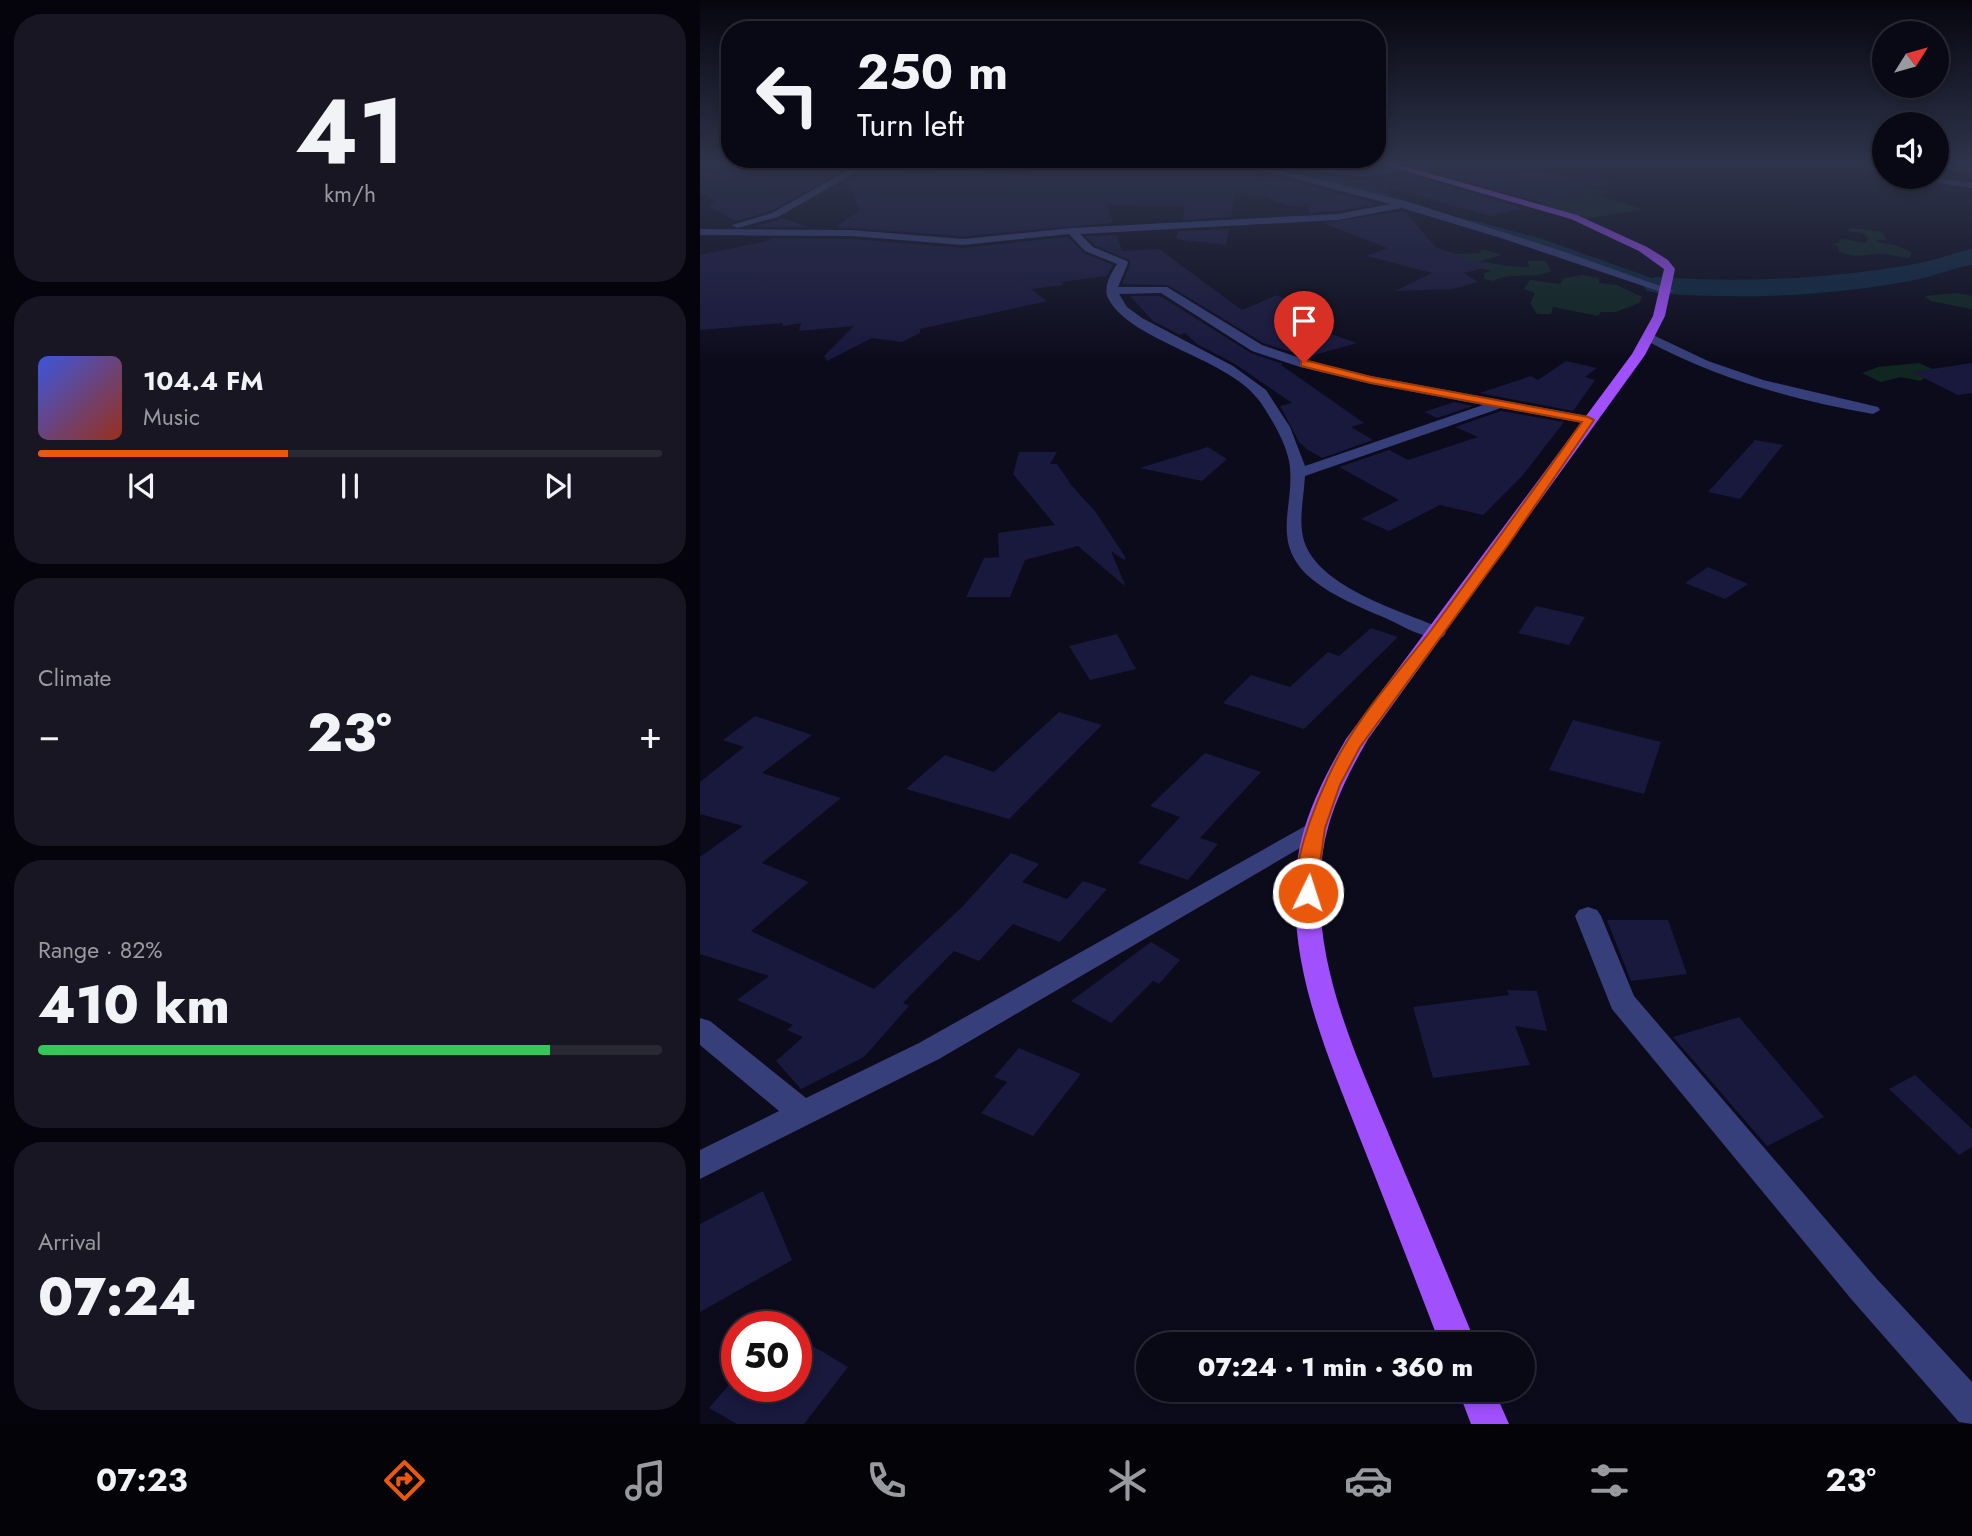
<!DOCTYPE html>
<html lang="en">
<head>
<meta charset="utf-8">
<style>
  :root { --surface:#090815; --page:#171622; --text:#f1f3f6; --muted:#999aa0; --line:#292934; --accent:#ea580c }
  body { margin:0; font-family:Jost,sans-serif; background:var(--page); color:var(--text); height:100vh; display:flex; flex-direction:column; font-size:26px; white-space:nowrap }
  * { box-sizing:border-box; margin:0 }
  p { font-size:23px; color:var(--muted) }
  .icon { flex:none; width:38px; height:38px; fill:none; stroke:currentColor; stroke-width:2; stroke-linecap:round; stroke-linejoin:round }
  .map { position:relative; flex:1; overflow:hidden }
  .details { display:flex; flex-direction:column; gap:14px; padding:14px; background:#05040c; width:700px }
  .details>* { flex:none }
  .guide { position:absolute; left:21px; top:21px; width:665px; height:147px; border-radius:28px; box-shadow:0 4px 10px #0003,0 0 0 2px var(--line); background:#090815; color:var(--text); overflow:hidden }
  .needle { width:46px; rotate:53deg }
  .tools { position:absolute; left:1172px; top:21px; display:grid; gap:14px }
  .tools a { display:grid; place-items:center; width:77px; height:77px; border-radius:50%; background:var(--surface); box-shadow:0 4px 10px #0003,0 0 0 2px var(--line); font-size:35px }
  .speed { position:absolute; left:21px; top:1311px; display:flex; gap:14px; font-size:35px; font-weight:700; text-align:center }
  .speed>* { display:grid; place-content:center; width:91px; height:91px; border-radius:50%; background:var(--surface); box-shadow:0 4px 10px #0003,0 0 0 2px var(--line); line-height:1 }
  .speed .limit { border:10px solid #d22; background:#fff; color:#111 }
  .pin { position:absolute; display:grid; place-items:center; width:60px; height:60px; color:#fff; margin:-72px -30px; border-radius:50% 50% 50% 0; rotate:-45deg; box-shadow:0 0 7px #0007 }
  .pin .icon { rotate:45deg }
  .me { position:absolute; width:77px; margin:-38px; rotate:4deg; stroke-linejoin:round; filter:drop-shadow(0 0 5px #0008) }
  .turn { display:flex; align-items:center; gap:24px; height:147px; padding:0 21px; font-size:32px }
  .turn .icon { width:91px; height:91px; stroke-width:2.5 }
  .turn b { display:block; font-size:49px; line-height:60px }
  .big { font-size:52px; font-weight:800; line-height:1.1 }
  .details .card { flex:1; display:flex; flex-direction:column; justify-content:center; gap:10px; min-width:0; padding:0 24px; border-radius:28px; background:var(--page) }
  .details .dial { align-items:center; gap:0 }
  .dial b { font-size:91px; line-height:1 }
  .song { display:flex; align-items:center; gap:21px }
  .cover { width:84px; height:84px; border-radius:10px; background:linear-gradient(135deg,hsl(230 70% 55%),hsl(10 70% 35%)) }
  .played { height:7px; border-radius:4px; background:linear-gradient(90deg,var(--accent) 40%,var(--line) 40%) }
  .keys { display:flex; justify-content:space-around; direction:ltr }
  .heat { display:flex; justify-content:space-between; align-items:center; font-size:38px; direction:ltr }
  .charge { height:10px; border-radius:5px; background:linear-gradient(90deg,#34c759 82%,var(--line) 0) }
  .trip { position:absolute; left:436px; top:1332px; width:399px; height:70px; border-radius:35px; background:var(--surface); box-shadow:0 4px 10px #0003,0 0 0 2px var(--line); font-weight:800; line-height:70px; text-align:center }
  .menu { display:flex; height:112px; justify-content:space-around; align-items:center; background:#040308; color:var(--muted) }
  .menu .icon { width:49px; height:49px }
  .menu .active { color:var(--accent) }
  .menu b { font-size:32px; color:var(--text) }
  main { display:flex; flex:1; min-height:0 }
  .map>svg:first-child { display:block }
  .green { fill:#0f2621 }
  .lines { fill:none; stroke-linecap:round; stroke-linejoin:round }
  .canal { fill:#0c2840; fill-rule:evenodd }
  .river { fill:#0c2840; fill-rule:evenodd }
  .building { fill:#19183d }
  .minor { fill:#373f7b; fill-rule:evenodd }
  .major { fill:#a050fd; fill-rule:evenodd }
  .route { fill:#ea580c; stroke:#983908; stroke-width:2 }
</style>
</head>
<body>
<main>
<section class="details">
<div class="card dial"><b>41</b><p>km/h</p></div>
<div class="card">
<div class="song"><i class="cover"></i><div><b>104.4 FM</b><p>Music</p></div></div>
<div class="played"></div>
<div class="keys"><svg class="icon" aria-label="previous" viewBox="0 0 24 24"><path d="M18 5L8 12l10 7zM5 5v14"/></svg><svg class="icon" aria-label="pause" viewBox="0 0 24 24"><path d="M8 5v14M16 5v14"/></svg><svg class="icon" aria-label="next" viewBox="0 0 24 24"><path d="M6 5l10 7-10 7zM19 5v14"/></svg></div>
</div>
<div class="card"><p>Climate</p>
<div class="heat"><a>−</a><b class="big">23°</b><a>+</a></div>
</div>
<div class="card"><p>Range · 82%</p><b class="big">410 km</b><div class="charge"></div></div>
<div class="card"><p>Arrival</p><b class="big">07:24</b></div>
</section>
<div class="map">
<svg width="1272" height="1424" viewBox="0 0 1272 1424">
  <rect width="100%" height="100%" fill="#0c0b1c"/>
  <!-- green -->
  <path class="green" d="M873,185l32,7 -7,4 45,13 -57,10 -45,-15 39,-10 -21,-4z
    M1152,228l30,4 5,8h-11l2,2 20,4 13,6 -1,6c-9,-1 -27,-5 -33,-4 -14,1 -25,4 -39,-3l1,-4 -7,-3 7,-1 2,-4 25,4 2,-5 -5,-5 -16,-2z
    M781,249l21,6 -22,6c17,4 33,6 49,6l-1,-6h17l6,10c-18,9 -41,0 -57,10l-10,-2v-6l8,-2 -33,-7 -2,-10 23,-1z
    M882,275l17,3v5l18,2 25,12 -3,6 -23,9h-15l-3,4 -45,-9 -2,7h-14l-7,-11 5,-10 -11,-4 6,-9 30,4 4,-6z
    M1257,293l15,3v13l-42,-8 -5,-5z
    M1219,363l18,8 -17,10 -19,-4 -20,5 -19,-9 16,-6z"/>
  <g class="lines">
    <!-- canal -->
    <path class="canal" d="M574,165l113,28 2,3 -7,4 -112,-28 -2,-3z
      M772,220l70,19 121,43 2,3 -2,3h-12l-119,-43 -65,-18v-6z"/>
    <!-- river -->
    <path class="river" d="M1272,249v16c-19,3 -38,11 -57,15 -85,16 -172,20 -258,13l-10,-2 -4,-6 4,-6 10,-2c86,6 173,2 258,-13 19,-3 38,-11 57,-15z"/>
  </g>
  <!-- building -->
  <path class="building" d="M31,162h126l-86,49 -35,10 -28,-15 8,-4 -16,-10v-19z
    M177,162h27v11l31,1 8,-4 87,6 11,-8 62,3 46,-9h81l25,9 1,8 15,-4 107,29 -40,7 -28,2 -3,-9 -15,3 -35,-13 2,5 -23,-8 -5,26 -49,3 3,-14 -78,-1 6,18 -150,13 -127,-9 24,-17 -14,-29z
    M624,162h48l8,5 -21,1z
    M700,162h78l137,21 -72,20z
    M617,165l-4,3 4,6 42,6 45,-7 119,35 -32,8 -106,-29 7,8 -99,-25z
    M702,211l4,1 29,35 57,19 -28,7 14,9 -26,7 -57,2 37,-18 -65,-17 21,-8 -65,-25z
    M81,218l27,9h-56l27,-7z
    M529,229l-3,16 -50,-6 2,-8z
    M417,235l5,16 37,-2 83,61 35,-15 24,11 20,20 -7,2 43,15 -50,14 -44,-14 -95,-58 -46,-1 8,-20 -1,-4 -35,-15 -8,-9z
    M368,237l16,16 29,12 -6,11 -46,6 3,3 -33,4 16,12 -127,28v4l-18,9 -30,-4 -45,23 -3,-5 30,-30 -55,5 2,-8 -18,3 -1,-3 -82,7v-75l72,-15 -5,-2 84,1 112,9z
    M430,296h30l91,57 32,11 -2,1 83,58 -13,4 22,13 -51,18 -14,-8 -9,-8 -19,-36 12,-3 -57,-39 -38,-20 -12,-11 -5,2 -27,-14z
    M866,361l31,7 -12,9 10,3 -22,31 -93,-18 51,-17 7,4z
    M1272,363v30l-14,2 -46,-23z
    M754,402l19,4 -36,12 -13,-6z
    M801,411l63,11 -41,53 -40,40 -43,-10 -51,26 -28,-12 38,-19 -60,-33 50,-17 19,10 70,-23 -23,-10z
    M1055,440l28,5 -43,54 -32,-7z
    M508,447l19,12 -25,22 -62,-13z
    M319,452h38l-7,12h7l15,22 23,25 31,47 -2,2 -13,-9 15,36 -48,-41 -53,14 -15,37h-44l18,-39 15,-1 -1,-24 57,-8 -42,-51z
    M1008,567l40,17 -23,15 -40,-16z
    M836,606l49,11 -16,28 -51,-12z
    M671,628l27,9 -94,92 -81,-26 28,-28 39,12 38,-35 11,4z
    M417,634l19,35 -46,11 -21,-34z
    M359,712l43,13 -93,94 -103,-30 39,-34 49,17z
    M55,716l57,19 -50,38 79,25 -79,65 47,19 -58,49 123,58 89,-83 48,-53 28,11 -17,18 45,17 16,-18 24,8 -47,53 -47,-18 -34,37 -25,-10 -51,52 6,3 -45,51 -63,32 -25,-28 27,-24 -16,-7 6,-5 -56,-25 32,-24 -69,-22v-97l43,-31 -43,-12v-32l44,-35 -21,-7z
    M873,720l88,22 -17,52 -95,-24z
    M505,753l56,19 -61,66 18,6 -30,36 -50,-17 42,-46 -30,-11z
    M907,920h61l19,54 -56,7z
    M451,942l29,18 -21,24 -6,-3 -42,42 -40,-22z
    M807,990l30,1 10,40 -32,-5 15,39 -97,13 -20,-71 96,-12z
    M1039,1017l85,100 -57,29 -94,-109z
    M319,1048l62,26 -48,62 -52,-23 26,-31 -13,-5z
    M1215,1075l57,54v18l-13,8 -70,-66z
    M63,1191l29,69 -92,52v-88z
    M96,1336l52,31 -44,57h-67l-28,-16 19,-22h68z"/>
  <g class="lines">
    <!-- minor -->
    <path class="minor" d="M163,162h11l-96,55 -41,11 -5,-3 40,-12z
      M532,162h16l161,40 156,50 109,39 -10,2 -160,-54 -102,-31 -64,12 -258,14 13,13 34,14 1,2 -10,24h49l95,58 47,16 62,15 222,41 2,3 -7,4 -87,-16 -196,68c-1,21 -7,44 -1,65 15,47 98,70 139,88l3,4 -3,4c-18,4 -43,-13 -60,-20 -24,-10 -50,-21 -70,-37 -46,-38 -16,-75 -24,-119 -4,-20 -17,-41 -28,-58 -30,-45 -131,-61 -153,-105 -5,-11 3,-25 9,-34l-32,-13 -16,-17 -106,11 -112,-9 -151,-1v-6l151,1 112,9 109,-11 266,-14 52,-10zM461,293l91,58 48,16 71,17 112,21 -178,61 -15,-39 -24,-37 -33,-24 -91,-48 -15,-11 -8,-13z
      M1134,162l51,5v6l-47,-8z
      M1237,162l35,5v6l-35,-6z
      M620,166l39,5 46,-4 4,3 -50,7 -42,-6 -1,-2z
      M1214,177l58,5v6l-54,-8z
      M951,334l57,27 55,19 115,27 2,3 -7,4c-79,-14 -155,-35 -226,-73l-2,-3z
      M616,820l8,2 4,6 -4,6 -385,225 -239,120v-29l79,-39 -79,-66v-27l10,3 96,77 113,-55z
      M888,907l9,3 4,6 33,80 242,282 96,104v42l-13,-2 -107,-122 -240,-291 -37,-93 4,-6z"/>
    <!-- major -->
    <path class="major" d="M674,162h15l188,53 70,32 21,13 7,9 -10,47 -20,39 -277,384c-20,35 -39,72 -45,112 -16,105 33,203 71,296 28,66 55,131 82,197h-36c-26,-68 -52,-135 -79,-203 -33,-85 -72,-171 -65,-265 3,-50 25,-94 50,-137l286,-385 21,-38 11,-47 -25,-18 -68,-32z
      M758,1390h36l15,34h-38z"/>
  </g>
  <!-- sky -->
  <linearGradient id="sky" x2="0" y2="1"><stop stop-color="#07060f"/><stop offset="0.45" stop-color="#2e344b"/><stop offset="1" stop-color="#2e344b" stop-opacity="0"/></linearGradient>
  <rect width="1272" height="362" fill="url(#sky)"/>
  <!-- route -->
  <path class="route" d="M604,360l67,17 217,40 6,3 -86,125 -148,202 -20,38 -15,43 -10,70h-14c-17,-29 26,-123 42,-150 24,-41 57,-78 86,-115 52,-70 102,-140 153,-211l-211,-39 -70,-17v-5z"/>
</svg>
<div class="tools">
<a><svg class="needle" viewBox="-14 -14 28 28"><path d="M0-13l5 13h-10z" fill="#e53935"/><path d="M0 13l5-13h-10z" fill="#999aa0"/></svg></a>
<a><svg class="icon" aria-label="sound" viewBox="0 0 24 24"><path d="M4 9h4l5-4v14l-5-4H4zM17 9q2 3 0 6"/></svg></a>
</div>
<div class="speed"><div class="limit">50</div></div>
<div class="pin" style="left:604px;top:363px;background:#d93025"><svg class="icon" aria-label="arrive" viewBox="0 0 24 24"><path d="M6 21V4h12l-3 4 3 4H6"/></svg></div>
<svg class="me" style="left:608px;top:893px" viewBox="-20 -20 40 40"><circle r="17" fill="#ea580c" stroke="#fff" stroke-width="3"/><path d="M0-11L8 9 0 5-8 9z" fill="#fff"/></svg>
<div class="trip">07:24 · 1 min · 360 m</div>
<div class="guide">
<div class="turn"><svg class="icon" aria-label="left" viewBox="0 0 24 24"><path d="M17 20v-9H6M10 6l-5 5 5 5"/></svg><div><b>250 m</b>Turn left</div></div>
</div>
</div>
</main>
<nav class="menu">
<b>07:23</b>
<svg class="icon active" aria-label="directions" viewBox="0 0 24 24"><path d="M12 3l9 9-9 9-9-9zM9 14v-3h6M13 9l2 2-2 2"/></svg>
<svg class="icon" aria-label="music" viewBox="0 0 24 24"><path d="M9 18V5l10-2v13"/><circle cx="6" cy="18" r="3"/><circle cx="16" cy="16" r="3"/></svg>
<svg class="icon" aria-label="phone" viewBox="0 0 24 24"><path d="M5 4h4l2 5-3 2q2 4 5 5l2-3 5 2v4C11 20 4 13 5 4z"/></svg>
<svg class="icon" aria-label="climate" viewBox="0 0 24 24"><path d="M12 3v18M4 7l16 10M4 17L20 7"/></svg>
<svg class="icon" aria-label="car" viewBox="0 0 24 24"><path d="M5 17H2v-5l4-1 3-4h7l3 4 3 1v5h-3M9 17h6M6 11h13"/><circle cx="7" cy="17" r="2"/><circle cx="17" cy="17" r="2"/></svg>
<svg class="icon" aria-label="filters" viewBox="0 0 24 24"><path d="M4 7h16M4 17h16"/><circle cx="9" cy="7" r="2"/><circle cx="15" cy="17" r="2"/></svg>
<b>23°</b>
</nav>
</body>
</html>
